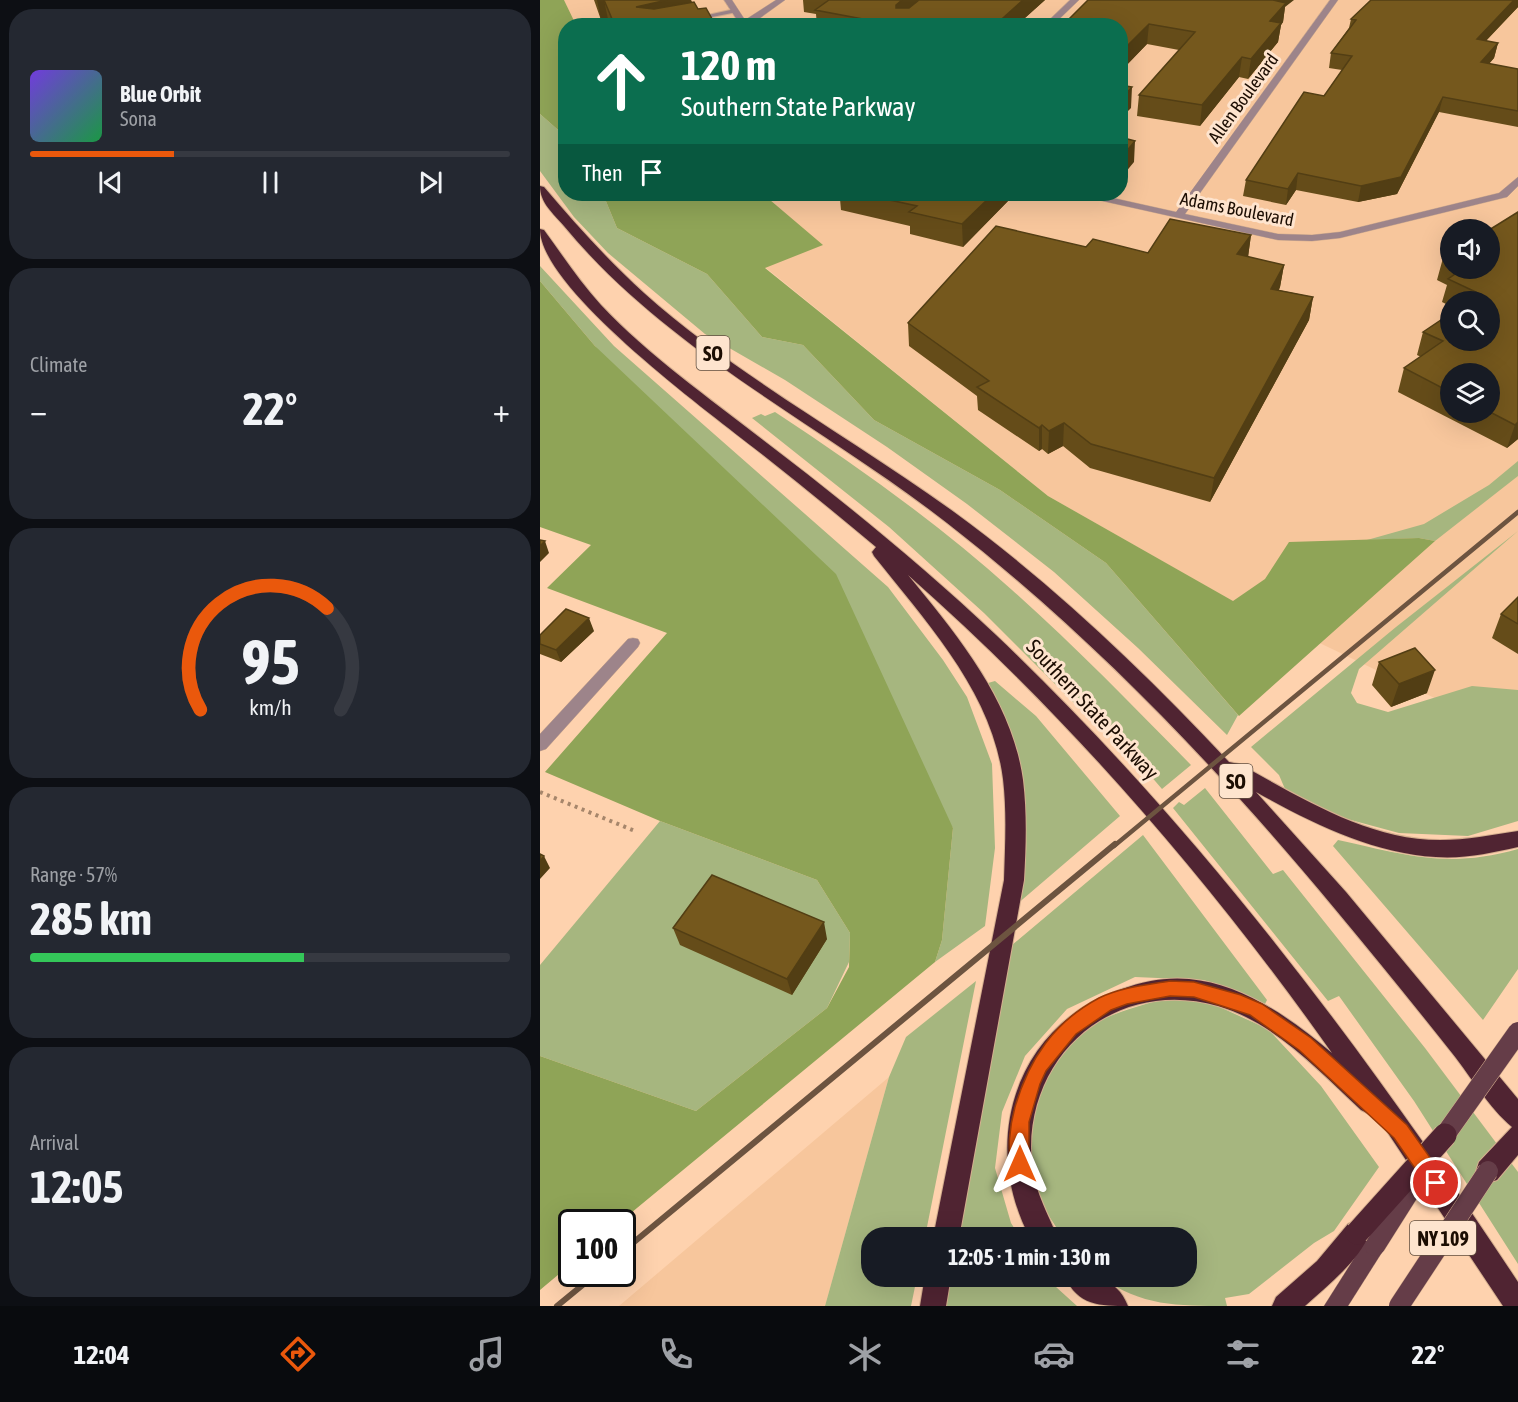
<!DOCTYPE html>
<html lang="en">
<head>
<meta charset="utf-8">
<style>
  :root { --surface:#171b24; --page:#242831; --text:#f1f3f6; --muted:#9ea1a6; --line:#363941; --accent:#ea580c }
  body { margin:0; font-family:"Asap Condensed",sans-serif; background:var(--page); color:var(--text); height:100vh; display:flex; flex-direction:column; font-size:22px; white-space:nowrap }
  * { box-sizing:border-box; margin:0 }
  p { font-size:20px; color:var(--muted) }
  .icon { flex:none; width:33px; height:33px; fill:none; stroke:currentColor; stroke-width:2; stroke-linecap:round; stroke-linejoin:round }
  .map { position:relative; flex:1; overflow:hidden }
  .panel { display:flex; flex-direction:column; gap:9px; padding:9px; background:#0d0f14; width:540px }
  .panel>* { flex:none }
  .banner { position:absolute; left:18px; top:18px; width:570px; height:183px; border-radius:24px; box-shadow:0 6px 24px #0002; background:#0b6e4f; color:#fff; overflow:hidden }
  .controls { position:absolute; left:900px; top:219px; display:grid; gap:12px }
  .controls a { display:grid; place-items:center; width:60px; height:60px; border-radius:50%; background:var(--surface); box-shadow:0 6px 24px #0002; font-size:30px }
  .speed { position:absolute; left:18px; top:1209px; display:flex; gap:12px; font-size:30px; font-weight:700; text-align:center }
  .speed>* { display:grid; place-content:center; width:78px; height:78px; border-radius:50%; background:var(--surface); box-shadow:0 6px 24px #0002; line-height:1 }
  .speed .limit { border:3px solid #111; border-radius:9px; background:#fff; color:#111 }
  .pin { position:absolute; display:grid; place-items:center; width:51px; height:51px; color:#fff; margin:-26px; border:3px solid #fff; border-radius:50%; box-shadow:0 2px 6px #0007 }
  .me { position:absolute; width:66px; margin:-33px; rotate:0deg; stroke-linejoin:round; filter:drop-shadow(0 0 4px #0008) }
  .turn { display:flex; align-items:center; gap:21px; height:126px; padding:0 24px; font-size:27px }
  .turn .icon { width:78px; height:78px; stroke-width:2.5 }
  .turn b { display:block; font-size:42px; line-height:51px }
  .then { display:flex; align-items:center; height:57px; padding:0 24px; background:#0003; gap:12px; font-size:22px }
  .big { font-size:45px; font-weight:700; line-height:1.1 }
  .panel .tile { flex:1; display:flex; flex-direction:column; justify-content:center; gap:9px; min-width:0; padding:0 21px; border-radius:24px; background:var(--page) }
  .panel .dial { align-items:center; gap:0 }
  .dial svg { height:156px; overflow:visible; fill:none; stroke:var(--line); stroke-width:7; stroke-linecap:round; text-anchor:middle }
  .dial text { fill:var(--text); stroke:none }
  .song { display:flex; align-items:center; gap:18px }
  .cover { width:72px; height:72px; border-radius:9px; background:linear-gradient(135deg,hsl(260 70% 55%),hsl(140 70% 35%)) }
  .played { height:6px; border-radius:3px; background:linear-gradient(90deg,var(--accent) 30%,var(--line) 30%) }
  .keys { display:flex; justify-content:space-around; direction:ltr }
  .heat { display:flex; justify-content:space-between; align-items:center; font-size:33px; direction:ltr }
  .charge { height:9px; border-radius:4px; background:linear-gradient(90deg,#34c759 57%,var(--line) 0) }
  .trip { position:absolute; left:321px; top:1227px; width:336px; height:60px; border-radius:24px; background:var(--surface); box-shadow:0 6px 24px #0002; font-weight:700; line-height:60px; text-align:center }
  .tab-bar { display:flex; height:96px; justify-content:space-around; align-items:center; background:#090b0e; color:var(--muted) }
  .tab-bar .icon { width:42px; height:42px }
  .tab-bar .on { color:var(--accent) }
  .tab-bar b { font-size:27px; color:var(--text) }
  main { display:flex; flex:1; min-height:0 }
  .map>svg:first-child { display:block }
  .built { fill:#f7c69c; fill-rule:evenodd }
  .green { fill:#a6b67f }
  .forest { fill:#8fa457 }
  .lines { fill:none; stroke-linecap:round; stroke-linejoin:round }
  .service-casing { stroke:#d5af8f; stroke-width:2 }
  .minor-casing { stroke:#d5af8f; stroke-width:1 }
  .primary-casing { stroke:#d5af8f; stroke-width:1 }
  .motorway-casing { stroke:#d5af8f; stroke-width:2 }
  .path { stroke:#a6866b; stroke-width:4; stroke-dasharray:3 4.5; stroke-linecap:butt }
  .service { fill:#9d848a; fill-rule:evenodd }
  .minor { fill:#9d848a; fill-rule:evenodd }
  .primary { fill:#653d48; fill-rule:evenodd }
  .motorway { fill:#502432; fill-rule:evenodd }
  .rail-far1 { stroke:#6d5440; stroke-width:4.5 }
  .rail { stroke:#6d5440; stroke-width:6 }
  .primary-bridge-casing { stroke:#d5af8f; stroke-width:21; stroke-linecap:butt }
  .motorway-bridge-casing { stroke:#d5af8f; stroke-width:25; stroke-linecap:butt }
  .primary-bridge { stroke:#653d48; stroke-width:20 }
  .motorway-bridge { stroke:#502432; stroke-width:23 }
  .wall { fill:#654c19; fill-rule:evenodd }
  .shaded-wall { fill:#523e14 }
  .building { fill:#75581d; stroke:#523e14; stroke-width:1.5 }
  .route { fill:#ea580c; stroke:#983908; stroke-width:1.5 }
  .labels { text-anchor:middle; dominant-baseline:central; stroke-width:6; stroke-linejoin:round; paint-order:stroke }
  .far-street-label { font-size:18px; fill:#1c0d02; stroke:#fee4ce }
  .shield { fill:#fee4ce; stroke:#604e3f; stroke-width:1.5 }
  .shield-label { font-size:20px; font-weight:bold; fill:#1c0d02 }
  .street-label { font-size:21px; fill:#1c0d02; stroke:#fee4ce }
</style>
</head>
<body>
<main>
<section class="panel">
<div class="tile">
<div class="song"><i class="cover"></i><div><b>Blue Orbit</b><p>Sona</p></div></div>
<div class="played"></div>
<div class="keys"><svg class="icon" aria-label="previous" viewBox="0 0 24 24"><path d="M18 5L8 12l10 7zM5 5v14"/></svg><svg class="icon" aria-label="pause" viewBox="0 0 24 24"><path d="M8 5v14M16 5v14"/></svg><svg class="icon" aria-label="next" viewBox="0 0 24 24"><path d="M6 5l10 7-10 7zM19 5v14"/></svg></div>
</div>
<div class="tile"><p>Climate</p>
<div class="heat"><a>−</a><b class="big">22°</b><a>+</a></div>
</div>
<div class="tile dial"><svg viewBox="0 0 100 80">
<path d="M14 69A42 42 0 1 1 86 69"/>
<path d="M14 69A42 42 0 0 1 79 17" stroke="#ea580c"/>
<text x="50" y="56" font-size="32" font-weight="700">95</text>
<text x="50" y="72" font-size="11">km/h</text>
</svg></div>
<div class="tile"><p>Range · 57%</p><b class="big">285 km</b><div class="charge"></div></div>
<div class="tile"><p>Arrival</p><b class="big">12:05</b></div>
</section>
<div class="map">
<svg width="978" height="1306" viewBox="0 0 978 1306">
  <rect width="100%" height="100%" fill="#fed2ae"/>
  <!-- built -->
  <path class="built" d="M24,0h954v738l-284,-136 -186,-106 -283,-229 57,-22 -59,-51h357v-168h-544zM910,230h40v38h-40zM910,302h40v38h-40zM910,374h40v38h-40z
    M349,1077l-64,229h-206z"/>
  <!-- green -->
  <path class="green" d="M0,114l25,22 1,58h37l14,34 90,46 55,63 41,8 71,75 126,70 106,73 132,152 -11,20 -89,-87 -84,-76 -87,-68 -80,-57 -102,-67 -80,-46 -97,-81 -34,-36 -34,-46z
    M0,266l74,80 274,241 55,73 24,37 25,67 3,84 -10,78 -50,36 7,-22 11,-112 -358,-482 -55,-65z
    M235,412c82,54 164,112 237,178 62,55 121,116 179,175l-29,24 -56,-65h-11l-111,-111 -95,-86 -137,-109 9,-4 4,2z
    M978,461v15l-83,65 -16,-3 -52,2 57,-16 65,-39z
    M978,531l-159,138 -8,24 6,10 31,9 84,-26 46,4v131l-50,15 -69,-3 -63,-17 -51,-27 -6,-14 -28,-28 145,-120z
    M455,681l41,35 84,100 -104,89c3,-17 9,-34 10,-51 2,-54 -12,-123 -38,-171z
    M665,788l68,86 10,-4 142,178 93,124v92l-104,-163 -75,-105 -11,5 -155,-193 6,-6 5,3z
    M120,821l157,59 33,53 -1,29 -22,46 -131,103 -156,-55v-91z
    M603,835l124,165 -2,4 -61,-24 -69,-3 -68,32 -42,47 -23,56 -7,56 16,55 9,14 -62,1 54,-293z
    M798,840c68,15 110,29 180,9v120l-35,51 -150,-174z
    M436,981l-51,256 -53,1v38l45,1 -6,29h-86l64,-229 17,-40z
    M630,997l43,7 55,25 53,57 58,81 -45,64 -20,12 -65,51 -24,4 2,8c-50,0 -86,0 -126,-29l85,-1v-38l-124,-1c-6,-11 -15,-23 -21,-35 -25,-58 -4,-144 51,-177 24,-14 52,-20 78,-28z
    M411,1276l94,1 32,29h-132z"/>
  <!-- forest -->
  <path class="forest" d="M0,0h24l12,25 -10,1 -1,110 -25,-22z
    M63,194h160l60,51 -58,23 283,228 185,105 32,-22 24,-37 130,-4 16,3 -196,175 -133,-153 -106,-73 -126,-70 -71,-75 -41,-8 -55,-63 -90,-46z
    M0,281l55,65 241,228 117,254 -11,112 -7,22 -315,260h-48l-1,42 -31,26v-234l156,55 131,-103 22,-41 1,-34 -33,-53 -157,-59 -115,-49 122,-139 -120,-45 44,-43 -51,-18z"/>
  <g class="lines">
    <defs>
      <path id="service" d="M195,9l3,2 -1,1 -40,8 -3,-2z"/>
      <path id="minor" d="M184,0h8l13,20 31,-20h9l-36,26h-8z
        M530,0h9l-27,26h-9z
        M790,0h8l-153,214 93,20 34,1 28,-3 159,-39 19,-16v9l-11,11 -167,41 -28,3 -34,-1 -198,-44 -1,-2h16l81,18z
        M93,638l5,1 2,4 -2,4 -92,102 -6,2v-17l88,-95z"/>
      <path id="primary" d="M835,1235l8,3 3,8 -38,60h-24l43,-68z"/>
      <path id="motorway" d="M0,186l4,1c32,38 64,73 100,106 94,84 208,145 310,219 100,73 191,160 275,250l10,2c62,33 128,76 201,76 27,0 52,-5 78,-9v16c-27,6 -54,12 -82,10 -65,-4 -124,-34 -180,-65l90,100 172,207v56l-21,25 -9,3 -9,-3 -3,-9 3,-9 33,-35c-23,-19 -41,-50 -60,-74 -38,-48 -77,-96 -117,-144 -116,-140 -244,-274 -388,-386 -127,-99 -279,-171 -383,-297 -11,-13 -24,-23 -24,-40z
        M0,229l4,1c19,26 36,52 57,75 48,51 107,92 162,135 80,61 159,125 233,195 202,192 369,415 522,647v24h-15l-129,-194 -5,2 -8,-4c-42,-39 -87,-88 -143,-104 -96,-28 -186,40 -187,141 0,38 13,58 27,91h-28c-51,-97 -14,-214 92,-249 22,-8 44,-12 67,-10 54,5 103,40 143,74 -123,-174 -264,-337 -424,-478 49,60 104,125 115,205 4,33 3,66 1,100l-65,358h-26l71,-358c1,-34 3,-67 -1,-101 -11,-87 -76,-156 -129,-223l-2,-4 4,-5c-37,-31 -75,-62 -113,-92 -49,-39 -223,-165 -223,-226z
        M817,1220l9,4 4,9c-12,29 -42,52 -65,73h-33l4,-9 41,-36 31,-37z
        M385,1276h26l-5,30h-26z
        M525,1276c28,0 51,0 63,30 -27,0 -51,0 -63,-30z"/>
    </defs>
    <!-- service casing -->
    <use href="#service" class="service-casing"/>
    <!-- minor casing -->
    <use href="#minor" class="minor-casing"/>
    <!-- primary casing -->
    <use href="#primary" class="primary-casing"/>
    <!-- motorway casing -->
    <use href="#motorway" class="motorway-casing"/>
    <!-- path -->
    <path class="path" d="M0,792l95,39"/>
    <!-- service -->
    <use href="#service" class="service"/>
    <!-- minor -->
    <use href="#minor" class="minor"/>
    <!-- primary -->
    <use href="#primary" class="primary"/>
    <!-- motorway -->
    <use href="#motorway" class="motorway"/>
    <!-- rail-far1 -->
    <path class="rail-far1" d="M574,846l404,-334"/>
    <!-- rail -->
    <path class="rail" d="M82,1252l493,-408
      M17,1306l39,-32"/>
    <defs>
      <path id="primary-bridge" d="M900,1142l78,-110
        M835,1246l43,-68
        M859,1306l89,-135"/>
      <path id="motorway-bridge" d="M817,1233l88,-98"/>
    </defs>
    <!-- primary-bridge casing -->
    <use href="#primary-bridge" class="primary-bridge-casing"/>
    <!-- motorway-bridge casing -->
    <use href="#motorway-bridge" class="motorway-bridge-casing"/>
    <!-- primary-bridge -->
    <use href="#primary-bridge" class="primary-bridge"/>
    <!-- motorway-bridge -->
    <use href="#motorway-bridge" class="motorway-bridge"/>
  </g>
  <!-- wall -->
  <path class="wall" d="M54,0h97l1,2 6,7 18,17h-105l-3,-7 -7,1z
    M263,0h242l-29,26h-199l-1,-12 -12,-2z
    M978,0v7l-32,34 12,2 -4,15 -5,6 29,5v58l-79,-15 -42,82 -39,8 -62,-12 -10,15 -43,-9 3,-16 78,-84 18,-26 -13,-2 2,-15 18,-25 2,-9z
    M745,7l-2,15 -2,3 -3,17 -30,37 -9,-2 -39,49 -63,-10 2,-21 40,-45 -32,-6 -27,28v-46z
    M286,194h181l1,7 -45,46 -53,-13v-8l-69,-16 -1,-11 -13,-3z
    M711,235l-3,22 36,8 -4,22 -1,3 34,7 -4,23 -99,182 -120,-34 -27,-22 -15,8 -6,-5 -3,2 -61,-41 -1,-14 -68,-50 -1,-23 178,-76 62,6z
    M910,253v15h40l28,171 -11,9 -109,-56 6,-24 17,-11 -4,-2 6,-23 67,-30h-40v4l-8,-4 5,-17 -10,-5 6,-22zM910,374h40v38h-40z
    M978,597v57l-26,-16 9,-24z
    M54,631l-33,31 -21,-8v-19z
    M839,662l48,31 -36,14 -19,-22z
    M133,928l154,11 -35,56 -112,-50z"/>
  <!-- shaded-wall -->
  <path class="shaded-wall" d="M57,0h7l4,19 -7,1z
    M127,0h24l3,14 -58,-7z
    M362,0h25l-29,24 -2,-19z
    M483,0h22l-29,26h-22z
    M733,0h21l-9,7 -2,15 -2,3 -3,17 -30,37 3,-20z
    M974,0h4v7l-45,47 4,-15z
    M609,24l-2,20 -27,28v-19z
    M958,43l-4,15 -17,19 4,-15z
    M702,57l-3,20 -39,49 2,-21z
    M592,87l-1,21 -11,11v-19z
    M903,97l-4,15 -42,82 -39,8 3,-16z
    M595,141l-1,21 -14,17v-20z
    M758,173l-2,17 -10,15 2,-16z
    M453,194h14l1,7 -45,46 -1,-23z
    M711,235l-3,22 -11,-3z
    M744,265l-4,22 -13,25 4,-23z
    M773,297l-4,23 -99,182 4,-24z
    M978,422v17l-11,9 8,-23z
    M524,423l-1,23 -15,8 1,-23z
    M502,425v24l-3,2v-23z
    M5,541l4,12 -9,9v-16z
    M49,618l5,13 -33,31 -5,-12z
    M895,670l-8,23 -36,14 8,-23z
    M4,856l6,12 -10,11v-18z
    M284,922l3,17 -35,56 -5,-16z"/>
  <!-- building -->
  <path class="building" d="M64,0h63l-31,7 18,2 40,-7 4,7 8,-1 10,18h-101z
    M289,0h73l-6,5v3h13l10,-8h104l-29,26h-94l-85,-16z
    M548,0h185l13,3 -16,18 11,2 -30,36 -9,-2 -40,48 -63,-10 56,-63 -46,-8 -29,29v-27h-58z
    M831,0h143l-37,39 21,4 -17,19 37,7v42l-75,-14 -42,80 -40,9 -63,-13 -10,16 -42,-9 58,-88 20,4 28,-40 -21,-3 25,-33 -5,-1z
    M580,85l12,2 -12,13z
    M580,137l15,4 -15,18z
    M322,194h131l-31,30 -53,-12 8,-6z
    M978,212v210l-3,3 -25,-13v-38h-40v18l-46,-24 39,-27 -20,-9 27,-18v26h40v-38h-21l11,-8 -32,-15 16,-11h26l-1,-38z
    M630,219l81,16 -14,19 47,11 -13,24 42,8 -99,181 -123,-34 -27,-21 -15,8 -7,-6 -3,3 -62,-41 12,-6 -81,-58 88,-97 90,21 7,-8 55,14z
    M910,253v8l-7,-3z
    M0,540l5,1 -5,5z
    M978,597v27l-17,-10z
    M26,609l23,9 -33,32 -16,-6v-9z
    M875,648l20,22 -36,14 -20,-22z
    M0,854l4,2 -4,5z
    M172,875l112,47 -37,57 -114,-51z"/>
  <!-- route -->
  <path class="route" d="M630,981l24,1 47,13 21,9 49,34 96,87 36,51 3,7 -3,7 -7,2 -6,-2 -36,-52 -95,-88 -49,-35 -56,-18 -24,-1 -43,8 -16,6 -35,24 -30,37 -6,13 -11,38v42l-3,6 -6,3 -7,-3c-7,-17 -3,-45 2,-63 14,-48 39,-85 84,-109 22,-11 48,-13 71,-17z"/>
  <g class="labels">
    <!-- far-street labels -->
    <g class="far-street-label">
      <text transform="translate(703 98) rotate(-54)">Allen Boulevard</text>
      <text transform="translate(697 209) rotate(11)">Adams Boulevard</text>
    </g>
    <!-- shield labels -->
    <g class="shield">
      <rect x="156.5" y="336" width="33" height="34" rx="4.5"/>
      <rect x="679.5" y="764" width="33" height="34" rx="4.5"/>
      <rect x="870" y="1221" width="66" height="34" rx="4.5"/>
    </g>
    <g class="shield-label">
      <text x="173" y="353">SO</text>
      <text x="696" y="781">SO</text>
      <text x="903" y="1238">NY 109</text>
    </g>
    <!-- street labels -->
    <g class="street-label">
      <text transform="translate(553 709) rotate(47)">Southern State Parkway</text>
    </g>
  </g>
</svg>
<div class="controls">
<a><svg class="icon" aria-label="sound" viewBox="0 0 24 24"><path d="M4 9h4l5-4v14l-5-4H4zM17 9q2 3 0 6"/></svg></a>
<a><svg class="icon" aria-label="search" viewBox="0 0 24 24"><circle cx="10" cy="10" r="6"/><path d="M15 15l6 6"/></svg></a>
<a><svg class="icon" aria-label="layers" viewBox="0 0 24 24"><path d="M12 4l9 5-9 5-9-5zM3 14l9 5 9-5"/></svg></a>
</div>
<div class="speed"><div class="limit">100</div></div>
<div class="pin" style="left:896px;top:1183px;background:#d93025"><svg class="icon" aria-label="arrive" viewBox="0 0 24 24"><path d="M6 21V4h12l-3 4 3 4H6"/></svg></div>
<svg class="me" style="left:480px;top:1164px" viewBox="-20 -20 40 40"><path d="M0-17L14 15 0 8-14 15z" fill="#ea580c" stroke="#fff" stroke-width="4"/></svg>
<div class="trip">12:05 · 1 min · 130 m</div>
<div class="banner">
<div class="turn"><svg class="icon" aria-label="ahead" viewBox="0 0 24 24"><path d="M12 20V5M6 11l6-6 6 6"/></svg><div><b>120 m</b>Southern State Parkway</div></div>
<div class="then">Then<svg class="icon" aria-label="arrive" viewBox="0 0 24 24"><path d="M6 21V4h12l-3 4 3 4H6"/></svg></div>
</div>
</div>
</main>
<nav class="tab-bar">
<b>12:04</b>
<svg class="icon on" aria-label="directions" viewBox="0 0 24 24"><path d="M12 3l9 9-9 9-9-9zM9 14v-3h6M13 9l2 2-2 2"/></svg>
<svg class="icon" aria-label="music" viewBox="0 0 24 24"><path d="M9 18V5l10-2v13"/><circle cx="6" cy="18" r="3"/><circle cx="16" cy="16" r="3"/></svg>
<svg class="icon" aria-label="phone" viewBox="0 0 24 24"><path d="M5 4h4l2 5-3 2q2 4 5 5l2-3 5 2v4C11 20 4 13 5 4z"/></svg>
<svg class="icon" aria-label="climate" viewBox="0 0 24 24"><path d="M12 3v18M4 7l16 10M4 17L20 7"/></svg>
<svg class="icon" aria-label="car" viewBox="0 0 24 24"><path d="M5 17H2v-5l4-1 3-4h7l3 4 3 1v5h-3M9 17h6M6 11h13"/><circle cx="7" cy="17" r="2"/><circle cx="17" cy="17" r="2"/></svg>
<svg class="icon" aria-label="filters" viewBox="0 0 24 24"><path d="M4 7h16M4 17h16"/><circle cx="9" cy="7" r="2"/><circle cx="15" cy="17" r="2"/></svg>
<b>22°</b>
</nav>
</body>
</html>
